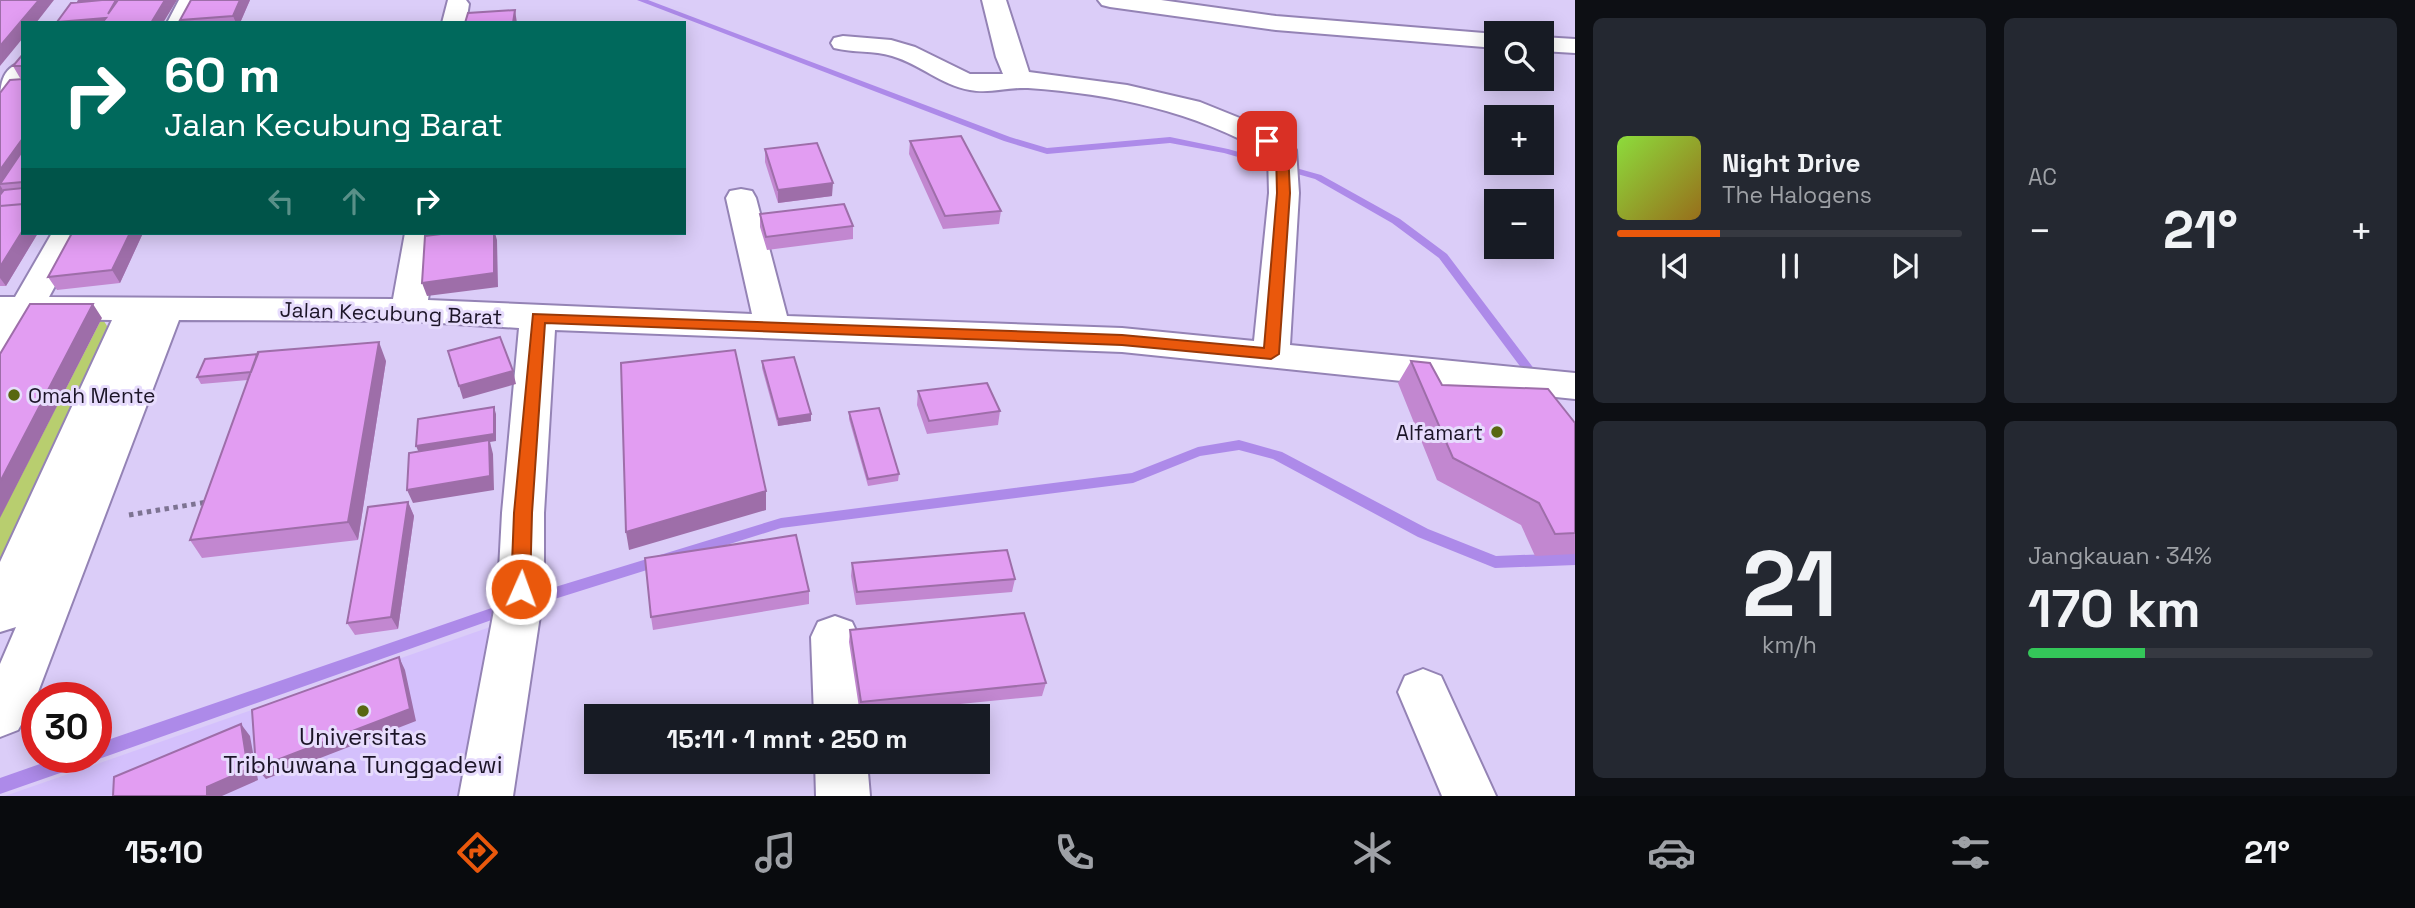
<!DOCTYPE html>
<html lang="id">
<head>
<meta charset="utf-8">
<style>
  :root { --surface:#171b24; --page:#242831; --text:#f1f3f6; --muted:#9ea1a6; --line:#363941; --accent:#ea580c }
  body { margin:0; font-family:"Space Grotesk",sans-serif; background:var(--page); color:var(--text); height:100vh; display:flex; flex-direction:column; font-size:26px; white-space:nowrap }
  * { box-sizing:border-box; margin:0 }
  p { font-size:23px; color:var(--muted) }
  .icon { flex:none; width:38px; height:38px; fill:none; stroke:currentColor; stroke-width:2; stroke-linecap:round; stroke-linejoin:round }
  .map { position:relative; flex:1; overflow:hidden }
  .panel { display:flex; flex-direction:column; gap:18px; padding:18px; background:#0d0f14; width:840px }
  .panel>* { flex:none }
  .top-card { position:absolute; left:21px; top:21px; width:665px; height:214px; border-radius:0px; box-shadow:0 4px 18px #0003; background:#00695c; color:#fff; overflow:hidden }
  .buttons { position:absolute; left:1484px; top:21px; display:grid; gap:14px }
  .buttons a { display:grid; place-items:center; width:70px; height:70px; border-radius:0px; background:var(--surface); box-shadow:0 4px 18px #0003; font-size:35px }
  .speed { position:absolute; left:21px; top:682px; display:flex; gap:14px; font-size:35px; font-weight:700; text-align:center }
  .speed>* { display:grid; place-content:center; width:91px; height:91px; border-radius:50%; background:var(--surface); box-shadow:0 4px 18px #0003; line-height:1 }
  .speed .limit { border:10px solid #d22; background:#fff; color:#111 }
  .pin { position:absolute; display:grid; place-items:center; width:60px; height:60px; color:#fff; margin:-30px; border-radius:14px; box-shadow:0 4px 10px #0006 }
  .me { position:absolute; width:77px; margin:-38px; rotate:2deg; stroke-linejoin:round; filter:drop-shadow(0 0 5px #0008) }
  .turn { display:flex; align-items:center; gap:24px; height:147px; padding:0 28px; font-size:32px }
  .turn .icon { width:91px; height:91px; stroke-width:2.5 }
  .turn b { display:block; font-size:49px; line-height:60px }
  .lanes { display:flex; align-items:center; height:66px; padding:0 28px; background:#0003; justify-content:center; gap:35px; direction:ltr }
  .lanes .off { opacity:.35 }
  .big { font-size:52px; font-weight:700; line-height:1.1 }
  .panel .card { flex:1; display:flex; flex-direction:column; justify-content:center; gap:10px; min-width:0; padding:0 24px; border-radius:10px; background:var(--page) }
  .panel .dial { align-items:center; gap:0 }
  .dial b { font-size:91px; line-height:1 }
  .song { display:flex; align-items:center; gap:21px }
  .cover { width:84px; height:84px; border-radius:10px; background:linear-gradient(135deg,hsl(90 70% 55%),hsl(40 70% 35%)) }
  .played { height:7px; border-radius:4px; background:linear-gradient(90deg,var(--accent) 30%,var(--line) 30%) }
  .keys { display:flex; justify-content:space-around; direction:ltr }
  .heat { display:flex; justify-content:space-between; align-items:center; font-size:38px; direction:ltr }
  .charge { height:10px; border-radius:5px; background:linear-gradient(90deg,#34c759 34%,var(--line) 0) }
  .panel .tiles { flex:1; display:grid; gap:18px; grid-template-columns:repeat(2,1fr) }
  .trip { position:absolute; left:584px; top:704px; width:406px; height:70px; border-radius:0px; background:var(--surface); box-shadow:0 4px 18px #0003; font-weight:700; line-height:70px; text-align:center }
  .tabs { display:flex; height:112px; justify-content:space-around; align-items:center; background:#090b0e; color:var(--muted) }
  .tabs .icon { width:49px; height:49px }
  .tabs .active { color:var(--accent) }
  .tabs b { font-size:32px; color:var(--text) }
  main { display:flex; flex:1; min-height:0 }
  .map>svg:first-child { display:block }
  .built { fill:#d4c0fc }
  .green { fill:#b8ce6f }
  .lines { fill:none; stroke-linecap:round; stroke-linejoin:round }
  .stream { fill:#ad8ae9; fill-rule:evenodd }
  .minor-casing { stroke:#9483b5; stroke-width:4 }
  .path { stroke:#7d7392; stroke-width:5; stroke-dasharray:4.5 4.5; stroke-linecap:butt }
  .minor { fill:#fff; fill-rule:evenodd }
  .wall { fill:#c287d0 }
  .shaded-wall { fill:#9e6ea9 }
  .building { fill:#e29df2; stroke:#9e6ea9; stroke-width:2 }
  .route { fill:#ea580c; stroke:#983908; stroke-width:2 }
  .poi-dot { fill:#586710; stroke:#e7dcfd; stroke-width:2.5 }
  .labels { text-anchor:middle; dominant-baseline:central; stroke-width:6; stroke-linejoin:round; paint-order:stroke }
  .street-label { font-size:21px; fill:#1c1528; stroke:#e7dcfd }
  .poi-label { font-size:21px; fill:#1c1528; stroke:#e7dcfd; text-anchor:start }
  .near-poi-label { font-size:24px; fill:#1c1528; stroke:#e7dcfd }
</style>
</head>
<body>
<main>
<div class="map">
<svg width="1575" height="796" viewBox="0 0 1575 796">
  <rect width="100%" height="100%" fill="#dbcdf8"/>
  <!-- built -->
  <path class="built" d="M493,626l-32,170h-456z"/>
  <!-- green -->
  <path class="green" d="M102,318l10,16 -112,252v-69z"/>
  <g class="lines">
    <!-- stream -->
    <path class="stream" d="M637,0h11l362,137 37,11 123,-11 58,12 93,26 79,44 47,35 97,128 -6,4 -4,-1 -95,-127 -47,-35 -77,-44 -91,-26 -54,-10 -123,11 -43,-13z
      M1239,440l43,12 146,77 68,27 79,-3v12l-80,3 -5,-2 -72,-29 -145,-78 -34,-9 -39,6 -67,27 -352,45 -252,79 -5,-2 -2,-4 2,-4 5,-2 252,-77 351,-45 66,-26z
      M509,602l5,2 2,4 -2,4 -418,148 -6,-2h6v-14z
      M57,758h31l-2,6 -86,30v-16z"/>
    <defs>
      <path id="minor" d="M179,0h24l-12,23h-24z
        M448,0h18l3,4 -3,19h-24z
        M982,0h24l23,72 98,13 73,17 62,25 30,17 4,6 3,43 -9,152 285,28v26l-453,-47 -567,-22 -11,183v76l-31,207h-54l39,-207 4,-76 17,-185 -110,-7 -230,-1 -144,380 -17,30 -18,7v-73l16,-37 -16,5v-70l112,-242 -75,-1 -24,44 -13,3v-69h15l37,-64h32l-35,64 344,2 12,-66h32l-9,67 324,14 -26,-116 4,-7 11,-2 11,2 4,7 31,118 335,12 132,13 15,-148 -1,-39c-74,-43 -155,-60 -240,-66 -19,-1 -39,6 -58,2 -29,-5 -50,-26 -78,-34 -18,-6 -39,-3 -58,-8l-3,-5 3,-5 9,-2 48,4 24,7 55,27h33l-7,-17z
        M1098,0h63l115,16 220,18v14l-220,-18 -166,-23 -8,-2z
        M1542,37l33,2v14l-33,-2z
        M23,62c0,20 0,39 -23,45 0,-20 0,-39 23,-45z
        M835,616l17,6 7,15 5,79h-50l-3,-79 7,-15z
        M1423,669l18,7 55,120h-54l-44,-104 7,-16z
        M815,761h52l3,35h-54z"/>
    </defs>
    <!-- minor casing -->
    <use href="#minor" class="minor-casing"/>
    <!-- path -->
    <path class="path" d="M129,515l78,-13"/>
    <!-- minor -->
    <use href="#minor" class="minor"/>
  </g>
  <!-- wall -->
  <path class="wall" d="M191,0h59l-10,23h-59l-1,-3z
    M23,54v24h-3l-7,-12z
    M23,79v154h15l-32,53h-6v-193z
    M910,141l91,70 -2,13 -56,5 -34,-75z
    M765,149l67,47 -54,7 -13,-41z
    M760,214l93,12v13l-86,11 -7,-23z
    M72,233h71l-23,50 -63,7 -9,-13z
    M386,361l-28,179 -156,18 -12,-18 58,-160 -47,4 -4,-7z
    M762,361l49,60 -33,5 -16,-58z
    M1411,361l31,24 133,38v131l-40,2 -14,-31 -84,-45 -39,-97z
    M918,391l82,20 -2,14 -71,9 -10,-29z
    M849,412l50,62 -1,7 -30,5 -19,-67z
    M408,502l6,14 -16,113 -43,6 -8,-12z
    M852,563l163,16 -3,13 -156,13 -5,-29z
    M809,591v13l-156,26 -2,-13z
    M850,630l196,53 -4,13 -182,18 -11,-72z"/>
  <!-- shaded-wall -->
  <path class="shaded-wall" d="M39,0h15l-18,23h-13v15l-23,28v-20z
    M165,0h12l-14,23h-12z
    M240,0h10l-10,23h-4l-3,-7z
    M515,10l2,13h-4z
    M106,18l2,5 -51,-1z
    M23,138v23l-23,23v-14z
    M833,183l-1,13 -54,7v-13z
    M0,185l3,5 -3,5z
    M23,230v3h15l-32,53 -6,-8v-11z
    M130,233h13l-23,50 -8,-13z
    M494,233h1l2,7 1,47 -71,9 -5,-13z
    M93,304l9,14 -102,200v-36z
    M379,342l7,19 -28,179 -10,-18z
    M513,371l3,13 -53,15 -4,-13z
    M494,407l2,7v27l-6,1 3,12 1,36 -81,13 -6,-13 12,-37 -3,-7z
    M811,414v7l-33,5v-7z
    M766,491v19l-137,40 -3,-18z
    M408,502l6,14 -16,113 -7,-12z
    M399,657l6,13 11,51 -150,58 -10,-11z
    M241,724l9,12 8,44 -36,16h-15v-9z"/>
  <!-- building -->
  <path class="building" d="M0,0h39l-39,46z
    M79,0h23l-24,2z
    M102,0h14l-8,14 10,-14h47l-14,23h-49l4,-5 -49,4 14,-19z
    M191,0h49l-7,16 -53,4z
    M515,10l-2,13h-48l3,-10z
    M23,54v12h-10z
    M23,79v59l-23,32v-77l10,-13z
    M961,136l40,75 -56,5 -35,-75z
    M817,143l16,40 -55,7 -13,-41z
    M23,150v32l-23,2z
    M23,188v16l-23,2v-11l4,-5z
    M23,204v26l-23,37v-61z
    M844,204l9,22 -87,11 -6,-23z
    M72,233h58l-18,37 -64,7z
    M449,233h45v40l-72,10 3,-47z
    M30,304h63l-93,178v-128z
    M500,337l13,34 -54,15 -11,-35z
    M379,342l-31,180 -158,18 68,-188z
    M735,350l31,141 -140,41 -5,-169z
    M258,354l-7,18 -54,5 8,-18z
    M794,357l17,57 -33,5 -16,-58z
    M1411,361l19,2 12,22 106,4 27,34v110l-20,1 -16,-31 -86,-45z
    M987,383l13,28 -71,10 -11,-30z
    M494,407v27l-78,12 2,-27z
    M879,408l20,66 -31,5 -19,-67z
    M489,440l1,36 -83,14 2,-37z
    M408,502l-17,115 -44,6 21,-116z
    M796,535l13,56 -158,26 -6,-59z
    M1007,550l8,29 -158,13 -5,-29z
    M1024,613l22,70 -185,19 -11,-72z
    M399,657l11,52 -154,59 -4,-58z
    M241,724l7,45 -41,18v9h-94l1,-19z"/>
  <!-- route -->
  <path class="route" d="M1267,138l21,12 2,43 -11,161 -8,5 -149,-14 -577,-22 -13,190 -2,76 -3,6 -6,2 -7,-2 -3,-6 3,-76 19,-199 589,21 142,13 13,-155 -1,-41 -15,-11z"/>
  <!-- markers -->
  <g class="poi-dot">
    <circle cx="14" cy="395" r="7"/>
    <circle cx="1497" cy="432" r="7"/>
    <circle cx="363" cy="711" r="7"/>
  </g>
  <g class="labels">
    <!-- street labels -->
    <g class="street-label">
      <text transform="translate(391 313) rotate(2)">Jalan Kecubung Barat</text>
    </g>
    <!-- poi labels -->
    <g class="poi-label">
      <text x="28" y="395">Omah Mente</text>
      <text x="1483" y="432" text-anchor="end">Alfamart</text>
    </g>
    <!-- near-poi labels -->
    <g class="near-poi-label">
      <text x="363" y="736">Universitas<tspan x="363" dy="28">Tribhuwana Tunggadewi</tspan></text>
    </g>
  </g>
</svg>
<div class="buttons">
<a><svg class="icon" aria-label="search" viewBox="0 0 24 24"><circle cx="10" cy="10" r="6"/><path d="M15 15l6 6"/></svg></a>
<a>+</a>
<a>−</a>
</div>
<div class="speed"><div class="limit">30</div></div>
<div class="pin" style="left:1267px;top:141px;background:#d93025"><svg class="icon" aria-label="arrive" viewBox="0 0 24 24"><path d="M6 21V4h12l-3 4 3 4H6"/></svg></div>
<svg class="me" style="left:521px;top:589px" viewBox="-20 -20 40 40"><circle r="17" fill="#ea580c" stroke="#fff" stroke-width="3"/><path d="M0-11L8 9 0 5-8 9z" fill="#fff"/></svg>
<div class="trip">15:11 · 1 mnt · 250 m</div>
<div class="top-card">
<div class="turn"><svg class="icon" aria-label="right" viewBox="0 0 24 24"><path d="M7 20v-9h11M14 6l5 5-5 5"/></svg><div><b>60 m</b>Jalan Kecubung Barat</div></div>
<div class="lanes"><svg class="icon off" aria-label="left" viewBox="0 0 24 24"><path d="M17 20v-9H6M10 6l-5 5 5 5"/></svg><svg class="icon off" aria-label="ahead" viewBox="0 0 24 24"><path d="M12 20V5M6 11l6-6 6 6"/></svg><svg class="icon" aria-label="right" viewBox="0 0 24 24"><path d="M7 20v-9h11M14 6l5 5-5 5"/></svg></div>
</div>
</div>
<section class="panel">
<div class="tiles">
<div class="card">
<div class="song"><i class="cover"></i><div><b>Night Drive</b><p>The Halogens</p></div></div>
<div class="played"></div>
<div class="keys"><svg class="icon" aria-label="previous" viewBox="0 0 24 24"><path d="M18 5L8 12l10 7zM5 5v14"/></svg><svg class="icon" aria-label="pause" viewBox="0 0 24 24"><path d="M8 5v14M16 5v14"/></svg><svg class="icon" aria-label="next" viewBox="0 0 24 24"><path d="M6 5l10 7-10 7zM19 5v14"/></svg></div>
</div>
<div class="card"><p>AC</p>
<div class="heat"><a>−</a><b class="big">21°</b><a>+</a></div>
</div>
<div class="card dial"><b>21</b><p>km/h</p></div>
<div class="card"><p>Jangkauan · 34%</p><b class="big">170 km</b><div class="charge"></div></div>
</div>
</section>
</main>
<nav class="tabs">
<b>15:10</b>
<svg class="icon active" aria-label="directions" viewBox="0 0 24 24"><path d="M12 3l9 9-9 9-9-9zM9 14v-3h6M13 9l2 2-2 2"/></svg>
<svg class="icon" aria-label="music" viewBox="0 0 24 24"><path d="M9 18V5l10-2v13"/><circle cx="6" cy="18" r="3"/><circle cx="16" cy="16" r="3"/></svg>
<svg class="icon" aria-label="phone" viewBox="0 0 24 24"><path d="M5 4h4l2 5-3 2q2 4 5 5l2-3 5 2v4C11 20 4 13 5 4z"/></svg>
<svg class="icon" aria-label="climate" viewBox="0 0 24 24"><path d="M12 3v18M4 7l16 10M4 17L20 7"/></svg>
<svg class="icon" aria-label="car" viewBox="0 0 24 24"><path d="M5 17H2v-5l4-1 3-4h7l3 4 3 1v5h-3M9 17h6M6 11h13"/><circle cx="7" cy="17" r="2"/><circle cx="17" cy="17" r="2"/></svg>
<svg class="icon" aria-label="filters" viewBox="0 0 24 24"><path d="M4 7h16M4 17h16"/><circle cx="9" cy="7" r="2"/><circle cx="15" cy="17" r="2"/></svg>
<b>21°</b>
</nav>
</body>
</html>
